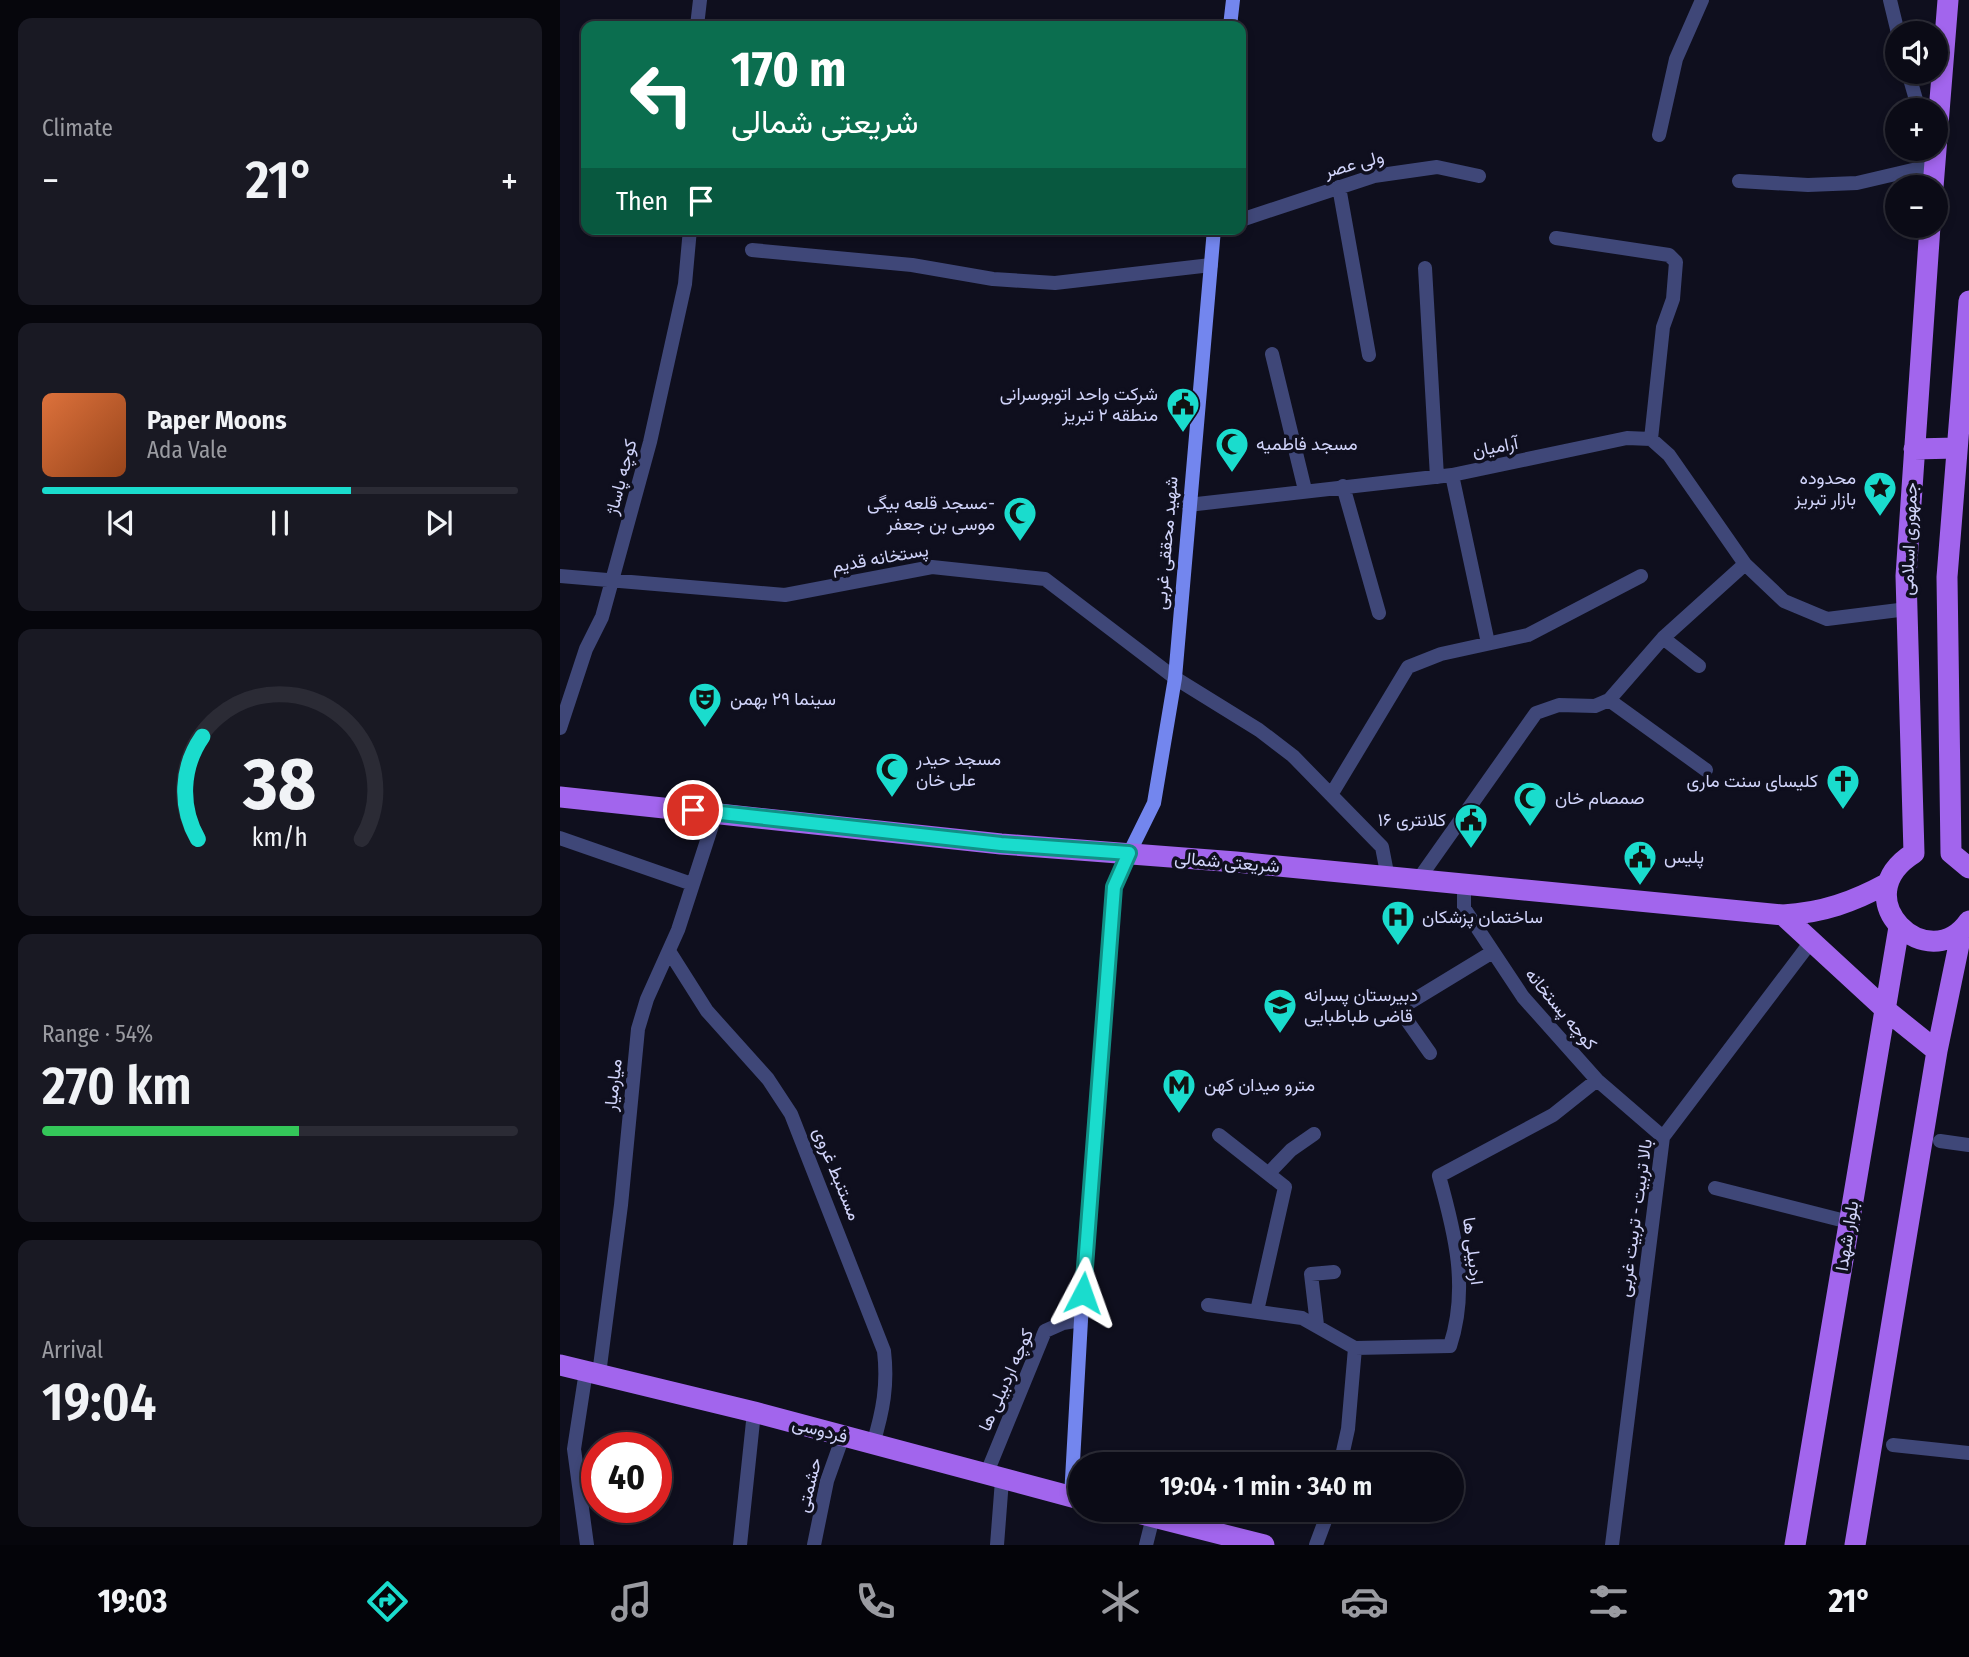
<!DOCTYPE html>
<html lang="en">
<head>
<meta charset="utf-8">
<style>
  :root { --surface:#0b0b16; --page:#191923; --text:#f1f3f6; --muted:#9a9ba1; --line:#2b2b35; --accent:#1adccd }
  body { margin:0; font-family:"Fira Sans Condensed",Vazirmatn,sans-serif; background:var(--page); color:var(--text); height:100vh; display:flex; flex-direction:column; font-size:26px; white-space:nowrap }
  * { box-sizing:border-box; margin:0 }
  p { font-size:23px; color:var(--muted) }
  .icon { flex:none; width:38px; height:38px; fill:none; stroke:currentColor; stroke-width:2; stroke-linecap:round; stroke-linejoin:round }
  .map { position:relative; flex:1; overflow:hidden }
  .drawer { display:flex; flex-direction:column; gap:18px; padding:18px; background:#06060c; width:560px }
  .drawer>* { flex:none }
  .guide { position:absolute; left:21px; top:21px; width:665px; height:214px; border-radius:14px; box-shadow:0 4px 10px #0003,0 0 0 2px var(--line); background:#0b6e4f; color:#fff; overflow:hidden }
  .tools { position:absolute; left:1325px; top:21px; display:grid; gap:14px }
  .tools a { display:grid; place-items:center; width:63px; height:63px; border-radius:50%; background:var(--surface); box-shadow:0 4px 10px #0003,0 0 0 2px var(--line); font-size:35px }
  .speed { position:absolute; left:21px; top:1432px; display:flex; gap:14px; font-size:35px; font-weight:700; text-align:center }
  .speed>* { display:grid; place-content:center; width:91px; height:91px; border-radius:50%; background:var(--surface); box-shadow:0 4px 10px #0003,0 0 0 2px var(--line); line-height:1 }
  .speed .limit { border:10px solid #d22; background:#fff; color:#111 }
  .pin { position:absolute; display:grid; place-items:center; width:60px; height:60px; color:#fff; margin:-30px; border:4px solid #fff; border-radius:50%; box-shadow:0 2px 7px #0007 }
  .me { position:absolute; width:77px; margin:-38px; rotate:4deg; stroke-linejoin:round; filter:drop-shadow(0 0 5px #0008) }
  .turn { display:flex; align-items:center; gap:24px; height:147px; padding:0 35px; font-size:32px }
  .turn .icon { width:91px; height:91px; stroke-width:2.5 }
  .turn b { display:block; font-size:49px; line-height:60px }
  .then { display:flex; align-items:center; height:66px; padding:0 35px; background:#0003; gap:14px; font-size:26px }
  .big { font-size:52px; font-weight:600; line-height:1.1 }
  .drawer .tile { flex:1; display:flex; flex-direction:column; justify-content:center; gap:10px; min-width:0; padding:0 24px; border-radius:14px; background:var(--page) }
  .drawer .dial { align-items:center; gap:0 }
  .dial svg { height:182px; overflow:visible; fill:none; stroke:var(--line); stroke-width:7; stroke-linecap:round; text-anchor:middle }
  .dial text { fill:var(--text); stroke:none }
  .song { display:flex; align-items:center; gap:21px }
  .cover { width:84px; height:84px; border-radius:10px; background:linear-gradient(135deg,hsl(20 70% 55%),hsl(20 70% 35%)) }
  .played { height:7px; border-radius:4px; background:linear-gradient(90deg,var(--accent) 65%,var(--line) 65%) }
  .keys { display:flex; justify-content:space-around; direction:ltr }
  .heat { display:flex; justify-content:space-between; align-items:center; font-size:38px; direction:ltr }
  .charge { height:10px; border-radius:5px; background:linear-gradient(90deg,#34c759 54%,var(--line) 0) }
  .trip { position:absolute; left:508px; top:1452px; width:396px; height:70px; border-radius:35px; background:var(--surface); box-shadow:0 4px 10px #0003,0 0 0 2px var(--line); font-weight:600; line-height:70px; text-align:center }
  .menu { display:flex; height:112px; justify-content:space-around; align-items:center; background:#040409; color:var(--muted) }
  .menu .icon { width:49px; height:49px }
  .menu .active { color:var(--accent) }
  .menu b { font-size:32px; color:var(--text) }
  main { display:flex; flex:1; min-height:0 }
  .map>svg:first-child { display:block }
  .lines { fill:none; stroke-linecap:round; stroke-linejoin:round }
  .street { stroke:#3f4778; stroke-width:14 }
  .secondary { stroke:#7386ee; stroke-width:14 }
  .primary { stroke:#a265ed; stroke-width:21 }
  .route-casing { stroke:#118f85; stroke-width:18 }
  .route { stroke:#1adccd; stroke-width:12 }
  .labels { text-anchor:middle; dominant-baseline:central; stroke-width:7; stroke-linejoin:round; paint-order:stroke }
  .street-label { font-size:18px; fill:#d1d4fa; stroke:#0f0f1e }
  .poi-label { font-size:18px; fill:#d1d4fa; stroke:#0f0f1e; text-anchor:start }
</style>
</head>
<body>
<main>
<section class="drawer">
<div class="tile"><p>Climate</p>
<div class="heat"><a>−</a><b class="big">21°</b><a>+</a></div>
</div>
<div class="tile">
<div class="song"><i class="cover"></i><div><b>Paper Moons</b><p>Ada Vale</p></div></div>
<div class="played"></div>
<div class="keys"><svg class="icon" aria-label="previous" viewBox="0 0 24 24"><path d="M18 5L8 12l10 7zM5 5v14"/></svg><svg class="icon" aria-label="pause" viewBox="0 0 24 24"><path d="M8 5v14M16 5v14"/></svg><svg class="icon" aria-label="next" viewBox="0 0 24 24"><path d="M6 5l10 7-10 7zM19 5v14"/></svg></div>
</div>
<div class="tile dial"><svg viewBox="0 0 100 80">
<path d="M14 69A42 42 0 1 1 86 69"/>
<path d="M14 69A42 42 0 0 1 16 24" stroke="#1adccd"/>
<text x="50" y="56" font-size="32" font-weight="700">38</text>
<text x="50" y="72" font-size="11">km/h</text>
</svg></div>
<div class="tile"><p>Range · 54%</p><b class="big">270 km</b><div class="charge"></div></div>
<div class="tile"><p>Arrival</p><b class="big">19:04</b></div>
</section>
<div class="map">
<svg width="1409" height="1545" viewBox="0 0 1409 1545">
  <rect width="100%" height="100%" fill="#0f0f1e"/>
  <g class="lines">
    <!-- street -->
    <path class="street" d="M1330,0l8,33
      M137,26l3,-26
      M1348,72l11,38
      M1099,135l17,-76 26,-59
      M1179,181l69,4 49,-2 77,-18 -2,-8
      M779,187l30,168
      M681,220l133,-44 63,-9 42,9
      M996,238l113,17 7,7 -3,37 -10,28 -12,112
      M192,250l160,15 81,14 62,4 156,-18
      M865,268l12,209
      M712,354l33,136
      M892,475l36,168
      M783,486l36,127
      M628,505l264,-30 175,-37 24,1 18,16 76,109 39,37 43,18 80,-10
      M0,576l225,19 147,-28 113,12 130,99 84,52 34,26 89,91 6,31
      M1103,638l36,28
      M1049,700l97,70
      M0,728l26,-79 16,-32 48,-175 35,-158 5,-55
      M771,795l77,-128 33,-13 87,-19 113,-59
      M0,838l132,46
      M858,880l118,-167 23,-8 36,1 14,-6 54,-62 82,-74
      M904,884v24l59,89 74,83 66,57
      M109,951l38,60 61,68 23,35 93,237c4,34 -1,60 -11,93
      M870,1053l-31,-44 92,-56
      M659,1135l66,52 -28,124
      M1380,1141l29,4
      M709,1173l22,-23 23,-16
      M1155,1188l134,34
      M648,1305l94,13 53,30 95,-2c19,-58 5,-113 -11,-170l114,-61 44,-35
      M757,1325l-6,-51 23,-2
      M26,1371l-12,78 13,96
      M39,1374l22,-169 17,-176 9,-30 31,-69 38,-117
      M1333,1445l76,8
      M780,1465l8,-36 7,-81
      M426,1475l59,-144 18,-8 18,-3
      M180,1545l14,-133
      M254,1545l13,-64 16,-45
      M437,1545l5,-65
      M586,1545l7,-28
      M756,1545l13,-35
      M1052,1545l51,-408 147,-194"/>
    <!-- secondary -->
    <path class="secondary" d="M670,26l3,-26
      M511,1497l10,-177 32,-434 41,-83 21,-125 39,-449"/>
    <!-- primary -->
    <path class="primary" d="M1373,187l15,-187
      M1370,226l-24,350 8,277c-72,45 15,126 55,68
      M1409,301l-22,276 4,276 18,15
      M1354,449l42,-1
      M0,797l441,47 235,18 547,53c39,-2 70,-13 105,-32
      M1223,915l103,95 51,41
      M0,1365l194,47 326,87
      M566,1510l138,35
      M1235,1545l104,-618
      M1295,1545l82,-494 25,-121"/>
  </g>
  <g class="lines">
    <defs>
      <path id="route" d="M133,810l308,34 128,9 -15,34 -31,406"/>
    </defs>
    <!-- route casing -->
    <use href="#route" class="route-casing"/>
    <!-- route -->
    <use href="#route" class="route"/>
  </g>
  <!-- icons -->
  <defs>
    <symbol id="civic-pin" viewBox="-11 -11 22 30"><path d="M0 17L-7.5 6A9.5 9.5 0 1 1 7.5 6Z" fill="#1adccd" stroke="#0f0f1e"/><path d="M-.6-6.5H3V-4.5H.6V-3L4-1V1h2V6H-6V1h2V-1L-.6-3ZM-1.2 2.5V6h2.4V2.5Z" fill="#111"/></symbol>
    <symbol id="mosque-pin" viewBox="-11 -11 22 30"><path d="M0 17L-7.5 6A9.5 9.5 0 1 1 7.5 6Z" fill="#1adccd" stroke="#0f0f1e"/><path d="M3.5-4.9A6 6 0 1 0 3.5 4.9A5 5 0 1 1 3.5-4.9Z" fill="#111"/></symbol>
    <symbol id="sight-pin" viewBox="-11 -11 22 30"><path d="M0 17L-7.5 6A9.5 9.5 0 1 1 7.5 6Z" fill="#1adccd" stroke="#0f0f1e"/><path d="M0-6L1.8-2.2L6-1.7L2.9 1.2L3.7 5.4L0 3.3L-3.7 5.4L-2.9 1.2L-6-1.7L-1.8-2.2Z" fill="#111"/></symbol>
    <symbol id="theatre-pin" viewBox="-11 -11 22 30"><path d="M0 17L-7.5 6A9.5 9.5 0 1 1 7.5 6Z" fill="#1adccd" stroke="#0f0f1e"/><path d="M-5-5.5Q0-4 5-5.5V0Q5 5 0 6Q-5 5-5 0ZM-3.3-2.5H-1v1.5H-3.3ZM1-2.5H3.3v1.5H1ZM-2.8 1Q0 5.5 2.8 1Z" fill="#111"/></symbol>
    <symbol id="church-pin" viewBox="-11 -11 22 30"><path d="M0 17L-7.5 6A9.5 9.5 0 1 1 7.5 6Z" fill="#1adccd" stroke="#0f0f1e"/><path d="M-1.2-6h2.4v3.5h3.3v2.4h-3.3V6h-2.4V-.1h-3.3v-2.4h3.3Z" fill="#111"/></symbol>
    <symbol id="hospital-pin" viewBox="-11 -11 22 30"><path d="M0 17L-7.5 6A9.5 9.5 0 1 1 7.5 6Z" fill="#1adccd" stroke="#0f0f1e"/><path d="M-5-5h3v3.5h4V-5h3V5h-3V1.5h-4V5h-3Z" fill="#111"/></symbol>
    <symbol id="school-pin" viewBox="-11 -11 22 30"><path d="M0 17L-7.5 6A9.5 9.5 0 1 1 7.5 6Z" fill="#1adccd" stroke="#0f0f1e"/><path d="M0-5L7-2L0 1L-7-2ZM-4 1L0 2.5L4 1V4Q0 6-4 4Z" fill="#111"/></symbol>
    <symbol id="metro-pin" viewBox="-11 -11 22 30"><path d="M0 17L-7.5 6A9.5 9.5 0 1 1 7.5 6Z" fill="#1adccd" stroke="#0f0f1e"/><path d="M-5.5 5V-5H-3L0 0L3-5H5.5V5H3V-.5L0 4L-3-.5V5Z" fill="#111"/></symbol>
  </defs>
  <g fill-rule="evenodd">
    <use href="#civic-pin" x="604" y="385" width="38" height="52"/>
    <use href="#mosque-pin" x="653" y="425" width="38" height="52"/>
    <use href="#sight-pin" x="1301" y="469" width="38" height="52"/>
    <use href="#mosque-pin" x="441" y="494" width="38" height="52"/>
    <use href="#theatre-pin" x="126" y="680" width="38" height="52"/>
    <use href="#mosque-pin" x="313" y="750" width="38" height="52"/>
    <use href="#church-pin" x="1264" y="762" width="38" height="52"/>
    <use href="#mosque-pin" x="951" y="779" width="38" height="52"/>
    <use href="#civic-pin" x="892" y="801" width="38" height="52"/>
    <use href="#civic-pin" x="1061" y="838" width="38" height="52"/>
    <use href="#hospital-pin" x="819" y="898" width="38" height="52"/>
    <use href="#school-pin" x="701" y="986" width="38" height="52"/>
    <use href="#metro-pin" x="600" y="1066" width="38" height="52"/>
  </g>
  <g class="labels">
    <!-- street labels -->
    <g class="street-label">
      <text transform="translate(794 164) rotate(-15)">ولی عصر</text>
      <text transform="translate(935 447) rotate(-11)">آرامیان</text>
      <text transform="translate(61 477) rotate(-75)">کوچه پاساژ</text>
      <text transform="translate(1349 539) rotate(-88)">جمهوری اسلامی</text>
      <text transform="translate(606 543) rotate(-85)">شهید محققی غربی</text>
      <text transform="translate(320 558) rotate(-10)">پستخانه قدیم</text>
      <text transform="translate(667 862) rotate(5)">شریعتی شمالی</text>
      <text transform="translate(1001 1009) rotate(50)">کوچه پستخانه</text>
      <text transform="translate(53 1085) rotate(-84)">میارمیار</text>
      <text transform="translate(277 1174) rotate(68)">مستنبط غروی</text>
      <text transform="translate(1075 1218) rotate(-82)">بالا تربیت - تربیت غربی</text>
      <text transform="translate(1287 1236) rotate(-81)">بلوار شهدا</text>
      <text transform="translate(913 1251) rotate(83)">اردبیلی ها</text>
      <text transform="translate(446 1380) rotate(-66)">کوچه اردبیلی ها</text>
      <text transform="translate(260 1430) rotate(15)">فردوسی</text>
      <text transform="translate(249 1485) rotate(-76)">حشمتی</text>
    </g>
    <!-- poi labels -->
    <g class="poi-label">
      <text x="598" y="394" text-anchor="end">شرکت واحد اتوبوسرانی<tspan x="598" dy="21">منطقه ۲ تبریز</tspan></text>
      <text x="696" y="444">مسجد فاطمیه</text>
      <text x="1296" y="478" text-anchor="end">محدوده<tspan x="1296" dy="21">بازار تبریز</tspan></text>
      <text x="435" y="503" text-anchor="end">مسجد قلعه بیگی-<tspan x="435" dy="21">موسی بن جعفر</tspan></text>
      <text x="170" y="699">سینما ۲۹ بهمن</text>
      <text x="356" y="759">مسجد حیدر<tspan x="356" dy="21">علی خان</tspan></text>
      <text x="1258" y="781" text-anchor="end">کلیسای سنت ماری</text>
      <text x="995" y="798">صمصام خان</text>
      <text x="886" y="820" text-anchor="end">کلانتری ۱۶</text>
      <text x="1104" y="857">پلیس</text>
      <text x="862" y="917">ساختمان پزشکان</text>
      <text x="744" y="995">دبیرستان پسرانه<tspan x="744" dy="21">قاضی طباطبایی</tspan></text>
      <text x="644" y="1085">مترو میدان کهن</text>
    </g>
  </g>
</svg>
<div class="tools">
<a><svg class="icon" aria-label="sound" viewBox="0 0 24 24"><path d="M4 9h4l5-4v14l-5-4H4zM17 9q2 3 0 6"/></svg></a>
<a>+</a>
<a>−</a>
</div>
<div class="speed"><div class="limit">40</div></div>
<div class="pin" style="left:133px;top:810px;background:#d93025"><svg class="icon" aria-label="arrive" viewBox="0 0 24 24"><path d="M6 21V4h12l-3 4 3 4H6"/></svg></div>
<svg class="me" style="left:523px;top:1293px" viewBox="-20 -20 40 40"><path d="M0-17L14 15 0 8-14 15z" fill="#1adccd" stroke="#fff" stroke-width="4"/></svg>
<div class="trip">19:04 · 1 min · 340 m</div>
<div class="guide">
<div class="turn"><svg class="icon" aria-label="left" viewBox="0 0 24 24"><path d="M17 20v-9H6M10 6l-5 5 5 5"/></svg><div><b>170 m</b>شریعتی شمالی</div></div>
<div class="then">Then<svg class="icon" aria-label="arrive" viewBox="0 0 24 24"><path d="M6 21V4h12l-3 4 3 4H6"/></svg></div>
</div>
</div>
</main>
<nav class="menu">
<b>19:03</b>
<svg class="icon active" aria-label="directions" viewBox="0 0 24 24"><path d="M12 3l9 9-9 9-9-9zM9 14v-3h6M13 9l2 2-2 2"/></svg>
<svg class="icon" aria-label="music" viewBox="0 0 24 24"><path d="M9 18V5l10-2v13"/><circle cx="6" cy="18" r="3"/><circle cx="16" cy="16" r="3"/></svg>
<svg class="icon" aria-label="phone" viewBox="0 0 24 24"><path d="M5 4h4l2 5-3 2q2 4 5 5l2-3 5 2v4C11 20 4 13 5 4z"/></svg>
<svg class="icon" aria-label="climate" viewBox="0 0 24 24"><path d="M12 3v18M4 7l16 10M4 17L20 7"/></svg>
<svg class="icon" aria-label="car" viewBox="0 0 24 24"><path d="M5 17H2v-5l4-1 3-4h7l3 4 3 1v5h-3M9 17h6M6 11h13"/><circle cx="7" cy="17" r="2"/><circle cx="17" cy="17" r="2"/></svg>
<svg class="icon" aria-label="filters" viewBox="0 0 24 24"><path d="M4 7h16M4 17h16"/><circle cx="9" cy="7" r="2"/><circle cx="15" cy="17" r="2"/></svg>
<b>21°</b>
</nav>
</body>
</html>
